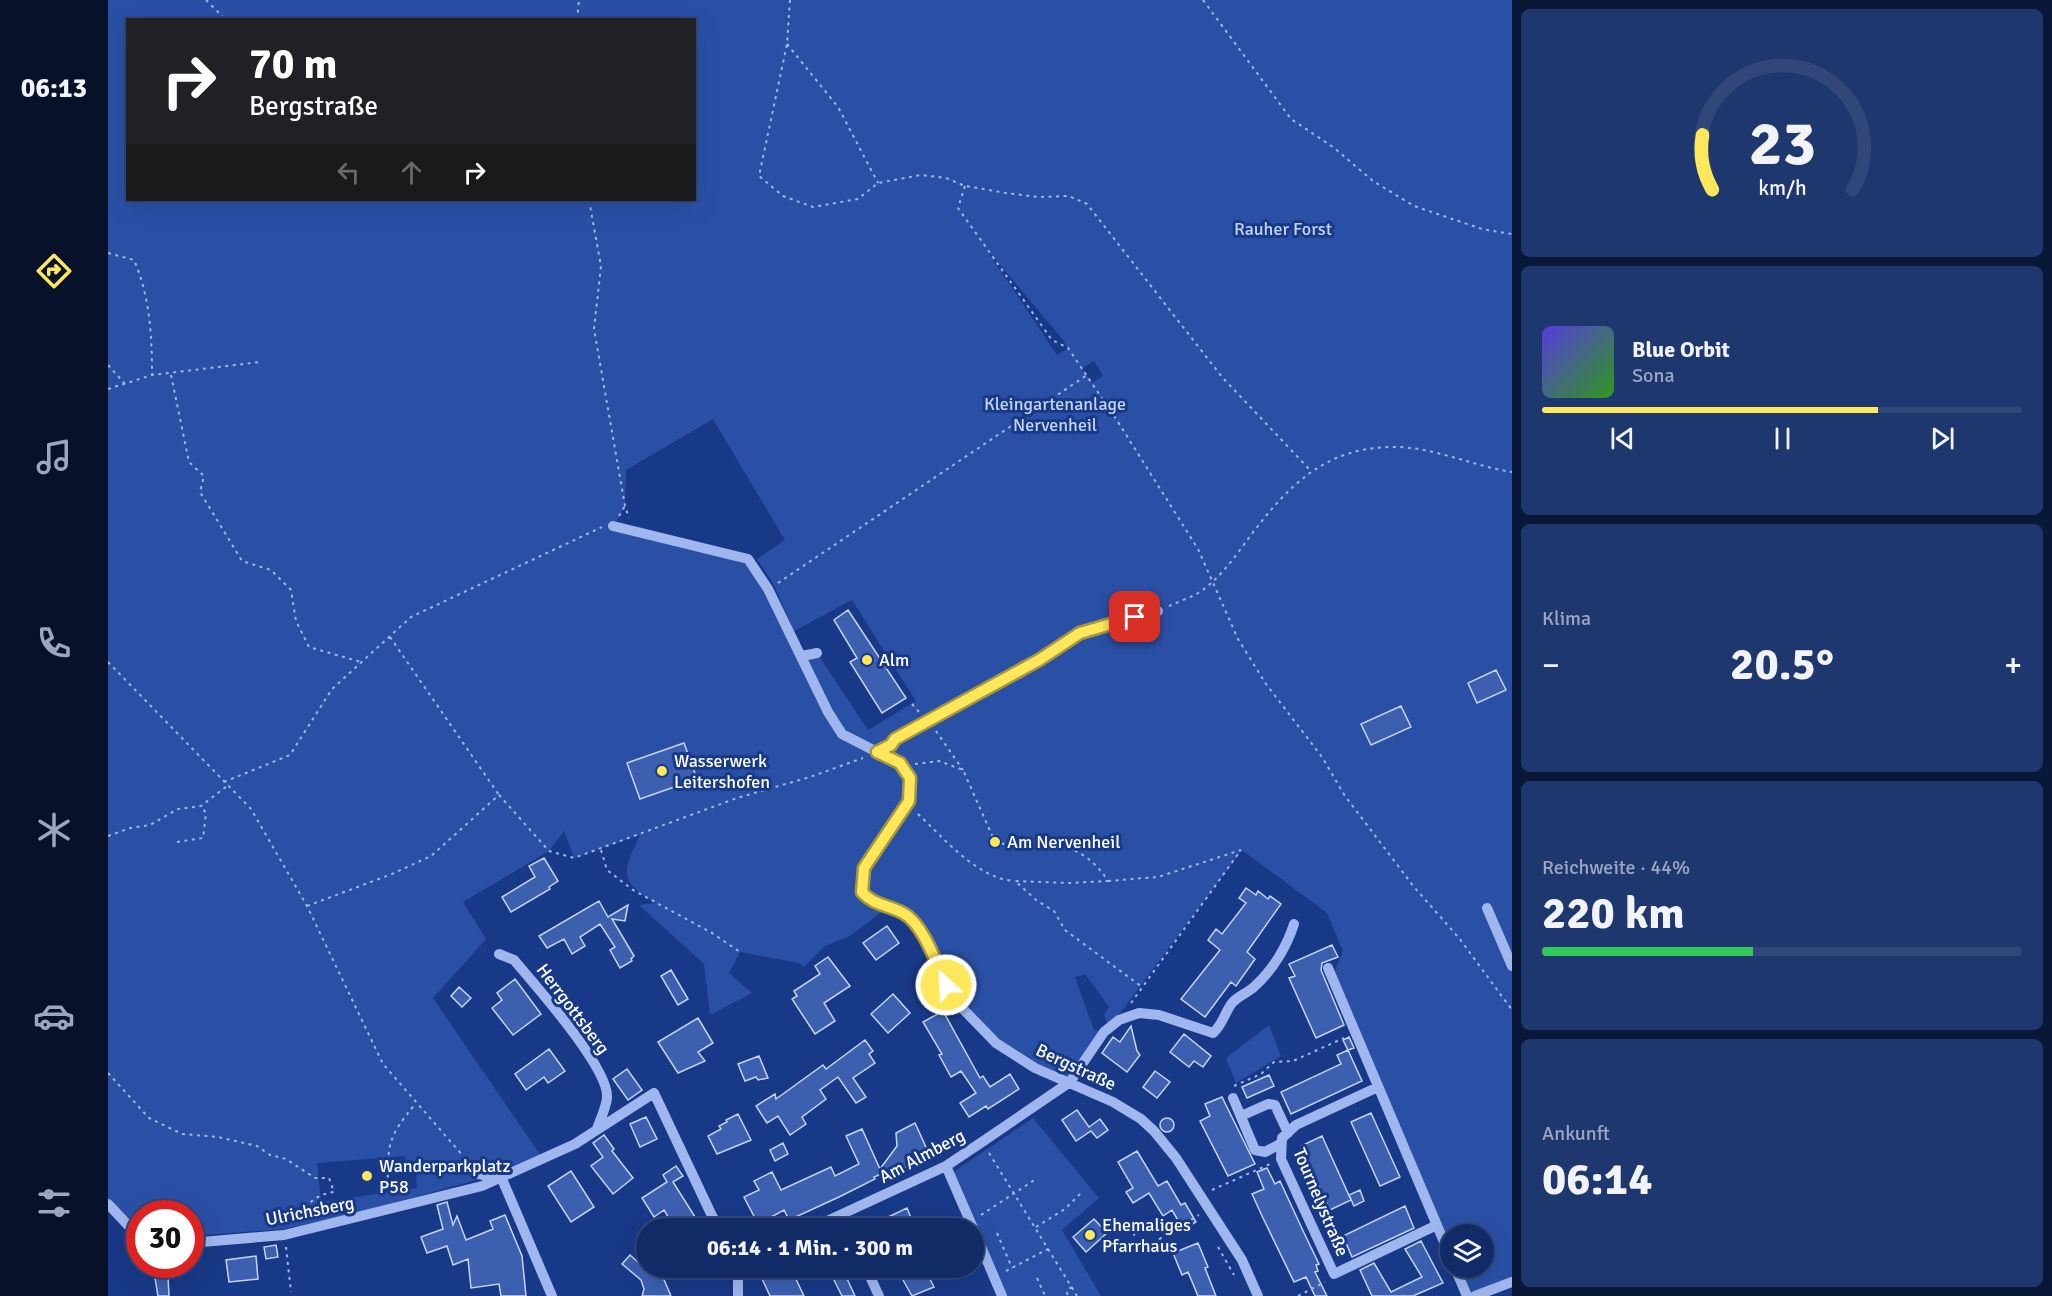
<!DOCTYPE html>
<html lang="de">
<head>
<meta charset="utf-8">
<style>
  :root { --surface:#122b66; --page:#1f376f; --text:#f1f3f6; --muted:#9ca7bf; --line:#31477a; --accent:#ffe75c }
  body { margin:0; font-family:Signika,sans-serif; background:var(--page); color:var(--text); height:100vh; display:flex; flex-direction:column; font-size:22px; white-space:nowrap }
  * { box-sizing:border-box; margin:0 }
  p { font-size:20px; color:var(--muted) }
  .icon { flex:none; width:33px; height:33px; fill:none; stroke:currentColor; stroke-width:2; stroke-linecap:round; stroke-linejoin:round }
  .map { position:relative; flex:1; overflow:hidden }
  .side { display:flex; flex-direction:column; gap:9px; padding:9px; background:#0a1838; width:540px }
  .side>* { flex:none }
  .top-card { position:absolute; left:18px; top:18px; width:570px; height:183px; border-radius:0px; box-shadow:0 6px 24px #0002,0 0 0 2px var(--line); background:#202124; color:#fff; overflow:hidden }
  .buttons { position:absolute; left:1332px; top:1224px; display:grid; gap:12px }
  .buttons a { display:grid; place-items:center; width:54px; height:54px; border-radius:50%; background:var(--surface); box-shadow:0 6px 24px #0002,0 0 0 2px var(--line); font-size:30px }
  .speed { position:absolute; left:18px; top:1200px; display:flex; gap:12px; font-size:30px; font-weight:700; text-align:center }
  .speed>* { display:grid; place-content:center; width:78px; height:78px; border-radius:50%; background:var(--surface); box-shadow:0 6px 24px #0002,0 0 0 2px var(--line); line-height:1 }
  .speed .limit { border:9px solid #d22; background:#fff; color:#111 }
  .pin { position:absolute; display:grid; place-items:center; width:51px; height:51px; color:#fff; margin:-26px; border-radius:12px; box-shadow:0 3px 9px #0006 }
  .me { position:absolute; width:66px; margin:-33px; rotate:335deg; stroke-linejoin:round; filter:drop-shadow(0 0 4px #0008) }
  .turn { display:flex; align-items:center; gap:21px; height:126px; padding:0 24px; font-size:27px }
  .turn .icon { width:78px; height:78px; stroke-width:2.5 }
  .turn b { display:block; font-size:42px; line-height:51px }
  .lanes { display:flex; align-items:center; height:57px; padding:0 24px; background:#0003; justify-content:center; gap:30px; direction:ltr }
  .lanes .off { opacity:.35 }
  .big { font-size:45px; font-weight:800; line-height:1.1 }
  .side .tile { flex:1; display:flex; flex-direction:column; justify-content:center; gap:9px; min-width:0; padding:0 21px; border-radius:9px; background:var(--page) }
  .side .dial { align-items:center; gap:0 }
  .dial svg { height:156px; overflow:visible; fill:none; stroke:var(--line); stroke-width:7; stroke-linecap:round; text-anchor:middle }
  .dial text { fill:var(--text); stroke:none }
  .song { display:flex; align-items:center; gap:18px }
  .cover { width:72px; height:72px; border-radius:9px; background:linear-gradient(135deg,hsl(250 70% 55%),hsl(110 70% 35%)) }
  .played { height:6px; border-radius:3px; background:linear-gradient(90deg,var(--accent) 70%,var(--line) 70%) }
  .keys { display:flex; justify-content:space-around; direction:ltr }
  .heat { display:flex; justify-content:space-between; align-items:center; font-size:33px; direction:ltr }
  .charge { height:9px; border-radius:4px; background:linear-gradient(90deg,#34c759 44%,var(--line) 0) }
  .trip { position:absolute; left:528px; top:1218px; width:348px; height:60px; border-radius:30px; background:var(--surface); box-shadow:0 6px 24px #0002,0 0 0 2px var(--line); font-weight:800; line-height:60px; text-align:center }
  main { display:flex; flex:1; min-height:0 }
  .tab-bar { display:flex; flex-direction:column; width:108px; justify-content:space-around; align-items:center; background:#071129; color:var(--muted) }
  .tab-bar .icon { width:42px; height:42px }
  .tab-bar .on { color:var(--accent) }
  .tab-bar b { font-size:27px; color:var(--text) }
  .map>svg:first-child { display:block }
  .green { fill:#2a50a6; fill-rule:evenodd }
  .building { fill:#3c5fb0; stroke:#c5d5fa; stroke-width:1.5 }
  .lines { fill:none; stroke-linecap:round; stroke-linejoin:round }
  .path { stroke:#9fb7ee; stroke-width:2; stroke-dasharray:3 4.5; stroke-linecap:butt }
  .minor { stroke:#9fb7ee; stroke-width:10 }
  .route-casing { stroke:#a6963c; stroke-width:15 }
  .route { stroke:#ffe75c; stroke-width:10 }
  .poi-dot { fill:#ffe75c; stroke:#183988; stroke-width:2 }
  .labels { text-anchor:middle; dominant-baseline:central; stroke-width:6; stroke-linejoin:round; paint-order:stroke }
  .park-label { font-size:18px; fill:#c5d5fa; stroke:#183988 }
  .poi-label { font-size:18px; fill:#fff; stroke:#183988; text-anchor:start }
  .street-label { font-size:18px; fill:#fff; stroke:#183988 }
</style>
</head>
<body>
<main>
<nav class="tab-bar">
<b>06:13</b>
<svg class="icon on" aria-label="directions" viewBox="0 0 24 24"><path d="M12 3l9 9-9 9-9-9zM9 14v-3h6M13 9l2 2-2 2"/></svg>
<svg class="icon" aria-label="music" viewBox="0 0 24 24"><path d="M9 18V5l10-2v13"/><circle cx="6" cy="18" r="3"/><circle cx="16" cy="16" r="3"/></svg>
<svg class="icon" aria-label="phone" viewBox="0 0 24 24"><path d="M5 4h4l2 5-3 2q2 4 5 5l2-3 5 2v4C11 20 4 13 5 4z"/></svg>
<svg class="icon" aria-label="climate" viewBox="0 0 24 24"><path d="M12 3v18M4 7l16 10M4 17L20 7"/></svg>
<svg class="icon" aria-label="car" viewBox="0 0 24 24"><path d="M5 17H2v-5l4-1 3-4h7l3 4 3 1v5h-3M9 17h6M6 11h13"/><circle cx="7" cy="17" r="2"/><circle cx="17" cy="17" r="2"/></svg>
<svg class="icon" aria-label="filters" viewBox="0 0 24 24"><path d="M4 7h16M4 17h16"/><circle cx="9" cy="7" r="2"/><circle cx="15" cy="17" r="2"/></svg>
</nav>
<div class="map">
<svg width="1404" height="1296" viewBox="0 0 1404 1296">
  <rect width="100%" height="100%" fill="#183988"/>
  <!-- green -->
  <path class="green" d="M0,0h1404v1282l-45,14 -12,-28h29v-34h-34v22l-118,-278 11,-27 -16,-38 -85,-63 -121,162 -13,13 -4,-10 5,-8 -24,-33 -10,3 19,53 10,2 -34,50 -35,-14 -73,-60 -56,-94 -18,-7 -38,29 -25,10 -21,21 -5,-4 -59,-11 -11,21 23,20 -42,22 -6,-51 -65,-59 17,-2c-38,-22 -34,-30 -16,-68l-66,23 -10,-27 -15,20 -86,51 23,37 -53,59 108,158 -40,17 -136,38 -81,18 -93,7 -1,-22h-50l-1,17 -31,-31zM20,20h566v180h-566zM876,246l80,95 3,8 -10,6zM986,361l9,15 -11,7 -10,-15zM605,419l72,121 -28,19 16,24 21,48 58,-31 64,101 -48,29 -51,-77 -15,3 -54,-97 -134,-33 11,-20 1,-36zM297,1156l1,15 10,-1 1,18 -96,14 -4,-39z
    M1161,1025l12,31 -45,27 -10,-25z
    M925,1118l66,80 -37,32 39,66h-96l-53,-123z"/>
  <!-- building -->
  <path class="building" d="M740,610l58,88 -24,15 -32,-51 7,-4 -23,-38z
    M1388,670l10,20 -29,13 -9,-20z
    M1293,706l10,21 -40,18 -10,-21z
    M576,743l13,36 -57,20 -13,-36z
    M436,858l14,23 -9,6 1,2 -39,23 -9,-15 33,-20 -6,-11z
    M1138,888l10,7 2,-4 10,8 2,-3 11,8 -34,48 8,7 -19,27 -5,-4 -26,35 -24,-18 39,-49 -12,-10 8,-11 6,5 24,-31 -7,-5z
    M491,901l9,16 20,-12 -3,16 -13,-2 22,37 -3,3 1,2 -12,7 -10,-18 5,-3 -15,-23 -20,13 5,9 -13,8 -8,-15 -17,9 -8,-12z
    M779,926l12,17 -23,17 -13,-17z
    M1224,945l6,12 -16,6 -1,7 23,55 -28,13 -27,-60 6,-2 -6,-12z
    M720,957l22,29 -26,17 11,18 -20,13 -23,-35 5,-3 -3,-5 26,-17 -5,-8z
    M563,970l17,29 -10,6 -17,-29z
    M407,979l26,35 -28,21 -21,-27 10,-8 -5,-7z
    M351,987l12,11 -9,9 -11,-11z
    M785,994l17,19 -22,20 -17,-19z
    M835,1011l37,67 3,-2 7,11 20,-13 9,15 -31,20 -2,-3 -17,11 -9,-14 16,-10 -15,-22 -10,6 -12,-22 3,-1 -19,-32z
    M590,1018l15,25 -15,9 7,9 -27,12 -20,-31z
    M1023,1026l6,25 3,4 -13,17 -25,-19 11,-16 7,5z
    M1076,1034l27,22 -8,11 -9,-6 -5,6 -19,-15z
    M1241,1037l5,11 -6,2 -5,-10z
    M757,1040l8,11 -4,3 6,9 -22,15 13,19 -10,6 -18,-26 -18,13 6,9 -24,18 4,7 -16,11 -12,-19 -11,7 -11,-17 19,-12 1,5 47,-34 3,4z
    M441,1049l16,22 -17,12 -4,-6 -18,13 -11,-16z
    M1240,1050l14,31 -71,33 -10,-22 60,-28 -4,-9z
    M651,1056l9,22 -10,2 -2,-3 -11,4 -7,-17z
    M519,1069l15,21 -14,10 -15,-21z
    M1047,1071l15,11 -13,16 -14,-11z
    M1161,1075l5,11 -27,12 -5,-11z
    M1114,1097l33,67 -27,12 -28,-55 10,-5 -5,-12z
    M969,1110l12,17 11,-8 8,11 -11,8 -6,-7 -15,10 -14,-21z
    M1263,1113l29,64 -20,9 -29,-64z
    M630,1114l13,26 -34,14 -9,-18 13,-7 -2,-3 8,-4 -1,-2z
    M538,1117l11,22 -17,8 -10,-23z
    M1052 1125a7 7 0 1 1 14 0a7 7 0 1 1-14 0Z
    M807,1123l15,33 -34,16 -2,-4 -20,9 1,2 -36,18 -50,23 -5,-10 -26,14 -14,-27 15,-7 -5,-9 18,-9 9,18 50,-23 4,9 24,-12 -13,-28 16,-7 18,40 17,-23 -1,-13z
    M496,1135l10,14 -2,2 21,27 -20,16 -22,-28 12,-9 -10,-14z
    M1214,1136l29,64 -21,10 -29,-64z
    M675,1143l5,11 -13,7 -5,-11z
    M1029,1151l21,35 9,-5 14,24 4,-2 11,19 -13,7 -11,-19 -9,6 -14,-23 -16,10 -7,-11 7,-4 -15,-26z
    M568,1166l7,10 -10,6 29,46h-27l-11,-18 -10,7 -12,-19 25,-16 -4,-7z
    M1159,1168l8,16 5,-3 25,54 14,29 -3,1 2,6 -3,1 12,24h-12l-9,-19 -12,5 -31,-64 -11,-24 12,-5 -7,-17z
    M463,1171l23,36 -23,15 -23,-36z
    M1252,1190l4,11 -10,5 -5,-11z
    M339,1202l6,23 4,-9 9,24 27,-11 -3,-8 15,-6 17,41 4,40h-25l-2,-12 -28,4 -3,-29 -15,6 -6,-19 -20,7 -6,-16 22,-8 -6,-24z
    M1297,1206l9,22 -62,29 -9,-21z
    M799,1208l4,10 -9,4 3,6h-40z
    M986,1219l13,14 -21,19 -13,-15z
    M1313,1241l22,42 -30,13h-41l-12,-26 14,-7 17,29 31,-15 -17,-28z
    M1090,1243l10,24 -3,1 11,28h-18l-10,-24 -6,3 -9,-22z
    M168,1245l2,12 -12,2 -2,-12z
    M522,1255l9,8 7,-8v13h13l12,28h-29l2,-7 -3,-9 -19,-16z
    M148,1256l2,23 -29,3 -3,-22z
    M649,1268h57l-19,9 9,19h-34z
    M720,1268h14l13,28h-13z
    M798,1268h18l10,19 -22,9 -14,-25z
    M60,1276l1,20h-11l-3,-18z"/>
  <g class="lines">
    <!-- path -->
    <path class="path" d="M98,0l17,17 18,3
      M682,0l-3,44 -28,132 24,20 30,11 45,-8 20,-16 43,-8 25,3 19,8 41,7 32,4 31,-1 18,8 135,173 88,93
      M1095,0l88,119 42,28 40,34 41,25 68,23 30,5
      M469,20l2,-20
      M679,44l51,63 40,76
      M857,186l-7,22 94,132 16,8 50,74 80,127 40,90 28,45 56,73 23,39 69,91 45,51 53,72
      M481,200l12,66 -7,63 31,177 4,12
      M0,253l26,7c16,37 18,76 18,115
      M0,365l17,19
      M63,375l18,87 15,14 -4,16 42,69 29,9 20,20 5,31 13,26 52,15
      M0,389l44,-14 108,-13
      M511,516l6,-10
      M670,583l309,-208
      M1061,606c9,-4 20,-8 29,-13 20,-12 36,-35 50,-54 38,-51 75,-91 143,-92 41,-1 81,19 121,25
      M282,637l109,158
      M0,662l143,147 56,97 76,158 88,101
      M804,704l8,9
      M828,731l27,39
      M807,764l24,-3 24,9 32,72c12,4 20,1 32,0 34,-2 63,10 81,39l-39,2 -54,-2 21,19 18,11 11,19 77,57
      M116,782l66,-27 42,-66 79,-72 191,-90
      M810,814c26,24 59,65 97,67
      M0,836l22,-8 20,-3 28,-16 23,-3 26,-20
      M69,842l26,-4 3,-25 -5,-7
      M493,850l6,20 26,20 79,43 28,19
      M1000,881l50,-4 83,-27
      M199,906l85,-32 39,-18 68,-61 50,56 25,7 163,-60 73,-21 53,-19
      M1023,1003l110,-153
      M0,1073l41,45 33,16 36,3 39,9 13,9 16,4 29,19h14l5,14c-15,2 -27,9 -32,25
      M1126,1086l27,-12 13,-12 19,-1 51,-23
      M881,1153l88,143
      M280,1185c-1,-42 1,-49 28,-82
      M1104,1190l58,-26
      M873,1215l55,-36
      M928,1227l29,-18 18,-18
      M889,1233l15,35
      M1061,1233c-10,-12 -20,-16 -33,-7l-3,14 5,12 61,-37
      M178,1247l5,45
      M1110,1247l16,28
      M898,1271l42,-22
      M929,1278l8,18
      M959,1295l1,-6 4,-2
      M1190,1296l27,-14"/>
    <!-- minor -->
    <path class="minor" d="M505,526l135,33 20,30 60,123 14,22 35,18 16,5 7,6 10,15 -4,31 -42,59 -2,24 8,9 36,13 17,20 24,51 15,23 34,35 39,25 78,34 28,17 13,12 22,27 66,102 16,36
      M694,656l15,-3
      M769,752l14,-7 4,-6 144,-79 41,-27 78,-22
      M1379,908l25,58
      M391,954l15,6c21,25 96,109 93,138 -1,10 -7,22 -10,31
      M1220,968l122,288
      M1270,1087l-82,38 -14,13 -1,21 53,115 103,-49
      M1125,1098l22,52 10,2 15,-8
      M1133,1116l27,-12 7,1 13,28
      M838,1166l27,62
      M371,1174l23,5
      M394,1179l50,117
      M0,1204l32,34
      M734,1215l6,13
      M704,1228l134,-62 36,-24 88,-60 34,-50 15,-12 20,-7 20,2 54,18c9,-7 12,-21 19,-30 7,-8 16,-10 23,-17 18,-16 32,-40 39,-62
      M866,1230l28,66
      M82,1243l94,-8 198,-49 93,-42 79,-51 59,125 11,10
      M630,1268v28
      M758,1268l13,28
      M1347,1268l12,28
      M1367,1296l37,-14"/>
  </g>
  <g class="lines">
    <defs>
      <path id="route" d="M838,985c-9,-20 -23,-62 -43,-72 -15,-8 -30,-8 -41,-21l2,-24 45,-67 1,-23 -10,-15 -23,-11 14,-7 4,-6 144,-79 41,-27 55,-16"/>
    </defs>
    <!-- route casing -->
    <use href="#route" class="route-casing"/>
    <!-- route -->
    <use href="#route" class="route"/>
  </g>
  <!-- markers -->
  <g class="poi-dot">
    <circle cx="759" cy="660" r="6"/>
    <circle cx="554" cy="771" r="6"/>
    <circle cx="887" cy="842" r="6"/>
    <circle cx="259" cy="1176" r="6"/>
    <circle cx="982" cy="1235" r="6"/>
  </g>
  <g class="labels">
    <!-- park labels -->
    <g class="park-label">
      <text x="1175" y="229">Rauher Forst</text>
      <text x="947" y="404">Kleingartenanlage<tspan x="947" dy="21">Nervenheil</tspan></text>
    </g>
    <!-- poi labels -->
    <g class="poi-label">
      <text x="771" y="660">Alm</text>
      <text x="566" y="761">Wasserwerk<tspan x="566" dy="21">Leitershofen</tspan></text>
      <text x="899" y="842">Am Nervenheil</text>
      <text x="271" y="1166">Wanderparkplatz<tspan x="271" dy="21">P58</tspan></text>
      <text x="994" y="1225">Ehemaliges<tspan x="994" dy="21">Pfarrhaus</tspan></text>
    </g>
    <!-- street labels -->
    <g class="street-label">
      <text transform="translate(465 1009) rotate(53)">Herrgottsberg</text>
      <text transform="translate(968 1067) rotate(25)">Bergstraße</text>
      <text transform="translate(814 1156) rotate(-28)">Am Almberg</text>
      <text transform="translate(1213 1202) rotate(67)">Tournelystraße</text>
      <text transform="translate(202 1211) rotate(-11)">Ulrichsberg</text>
    </g>
  </g>
</svg>
<div class="buttons">
<a><svg class="icon" aria-label="layers" viewBox="0 0 24 24"><path d="M12 4l9 5-9 5-9-5zM3 14l9 5 9-5"/></svg></a>
</div>
<div class="speed"><div class="limit">30</div></div>
<div class="pin" style="left:1027px;top:617px;background:#d93025"><svg class="icon" aria-label="arrive" viewBox="0 0 24 24"><path d="M6 21V4h12l-3 4 3 4H6"/></svg></div>
<svg class="me" style="left:838px;top:985px" viewBox="-20 -20 40 40"><circle r="17" fill="#ffe75c" stroke="#fff" stroke-width="3"/><path d="M0-11L8 9 0 5-8 9z" fill="#fff"/></svg>
<div class="trip">06:14 · 1 Min. · 300 m</div>
<div class="top-card">
<div class="turn"><svg class="icon" aria-label="right" viewBox="0 0 24 24"><path d="M7 20v-9h11M14 6l5 5-5 5"/></svg><div><b>70 m</b>Bergstraße</div></div>
<div class="lanes"><svg class="icon off" aria-label="left" viewBox="0 0 24 24"><path d="M17 20v-9H6M10 6l-5 5 5 5"/></svg><svg class="icon off" aria-label="ahead" viewBox="0 0 24 24"><path d="M12 20V5M6 11l6-6 6 6"/></svg><svg class="icon" aria-label="right" viewBox="0 0 24 24"><path d="M7 20v-9h11M14 6l5 5-5 5"/></svg></div>
</div>
</div>
<section class="side">
<div class="tile dial"><svg viewBox="0 0 100 80">
<path d="M14 69A42 42 0 1 1 86 69"/>
<path d="M14 69A42 42 0 0 1 9 41" stroke="#ffe75c"/>
<text x="50" y="56" font-size="32" font-weight="700">23</text>
<text x="50" y="72" font-size="11">km/h</text>
</svg></div>
<div class="tile">
<div class="song"><i class="cover"></i><div><b>Blue Orbit</b><p>Sona</p></div></div>
<div class="played"></div>
<div class="keys"><svg class="icon" aria-label="previous" viewBox="0 0 24 24"><path d="M18 5L8 12l10 7zM5 5v14"/></svg><svg class="icon" aria-label="pause" viewBox="0 0 24 24"><path d="M8 5v14M16 5v14"/></svg><svg class="icon" aria-label="next" viewBox="0 0 24 24"><path d="M6 5l10 7-10 7zM19 5v14"/></svg></div>
</div>
<div class="tile"><p>Klima</p>
<div class="heat"><a>−</a><b class="big">20.5°</b><a>+</a></div>
</div>
<div class="tile"><p>Reichweite · 44%</p><b class="big">220 km</b><div class="charge"></div></div>
<div class="tile"><p>Ankunft</p><b class="big">06:14</b></div>
</section>
</main>
</body>
</html>
